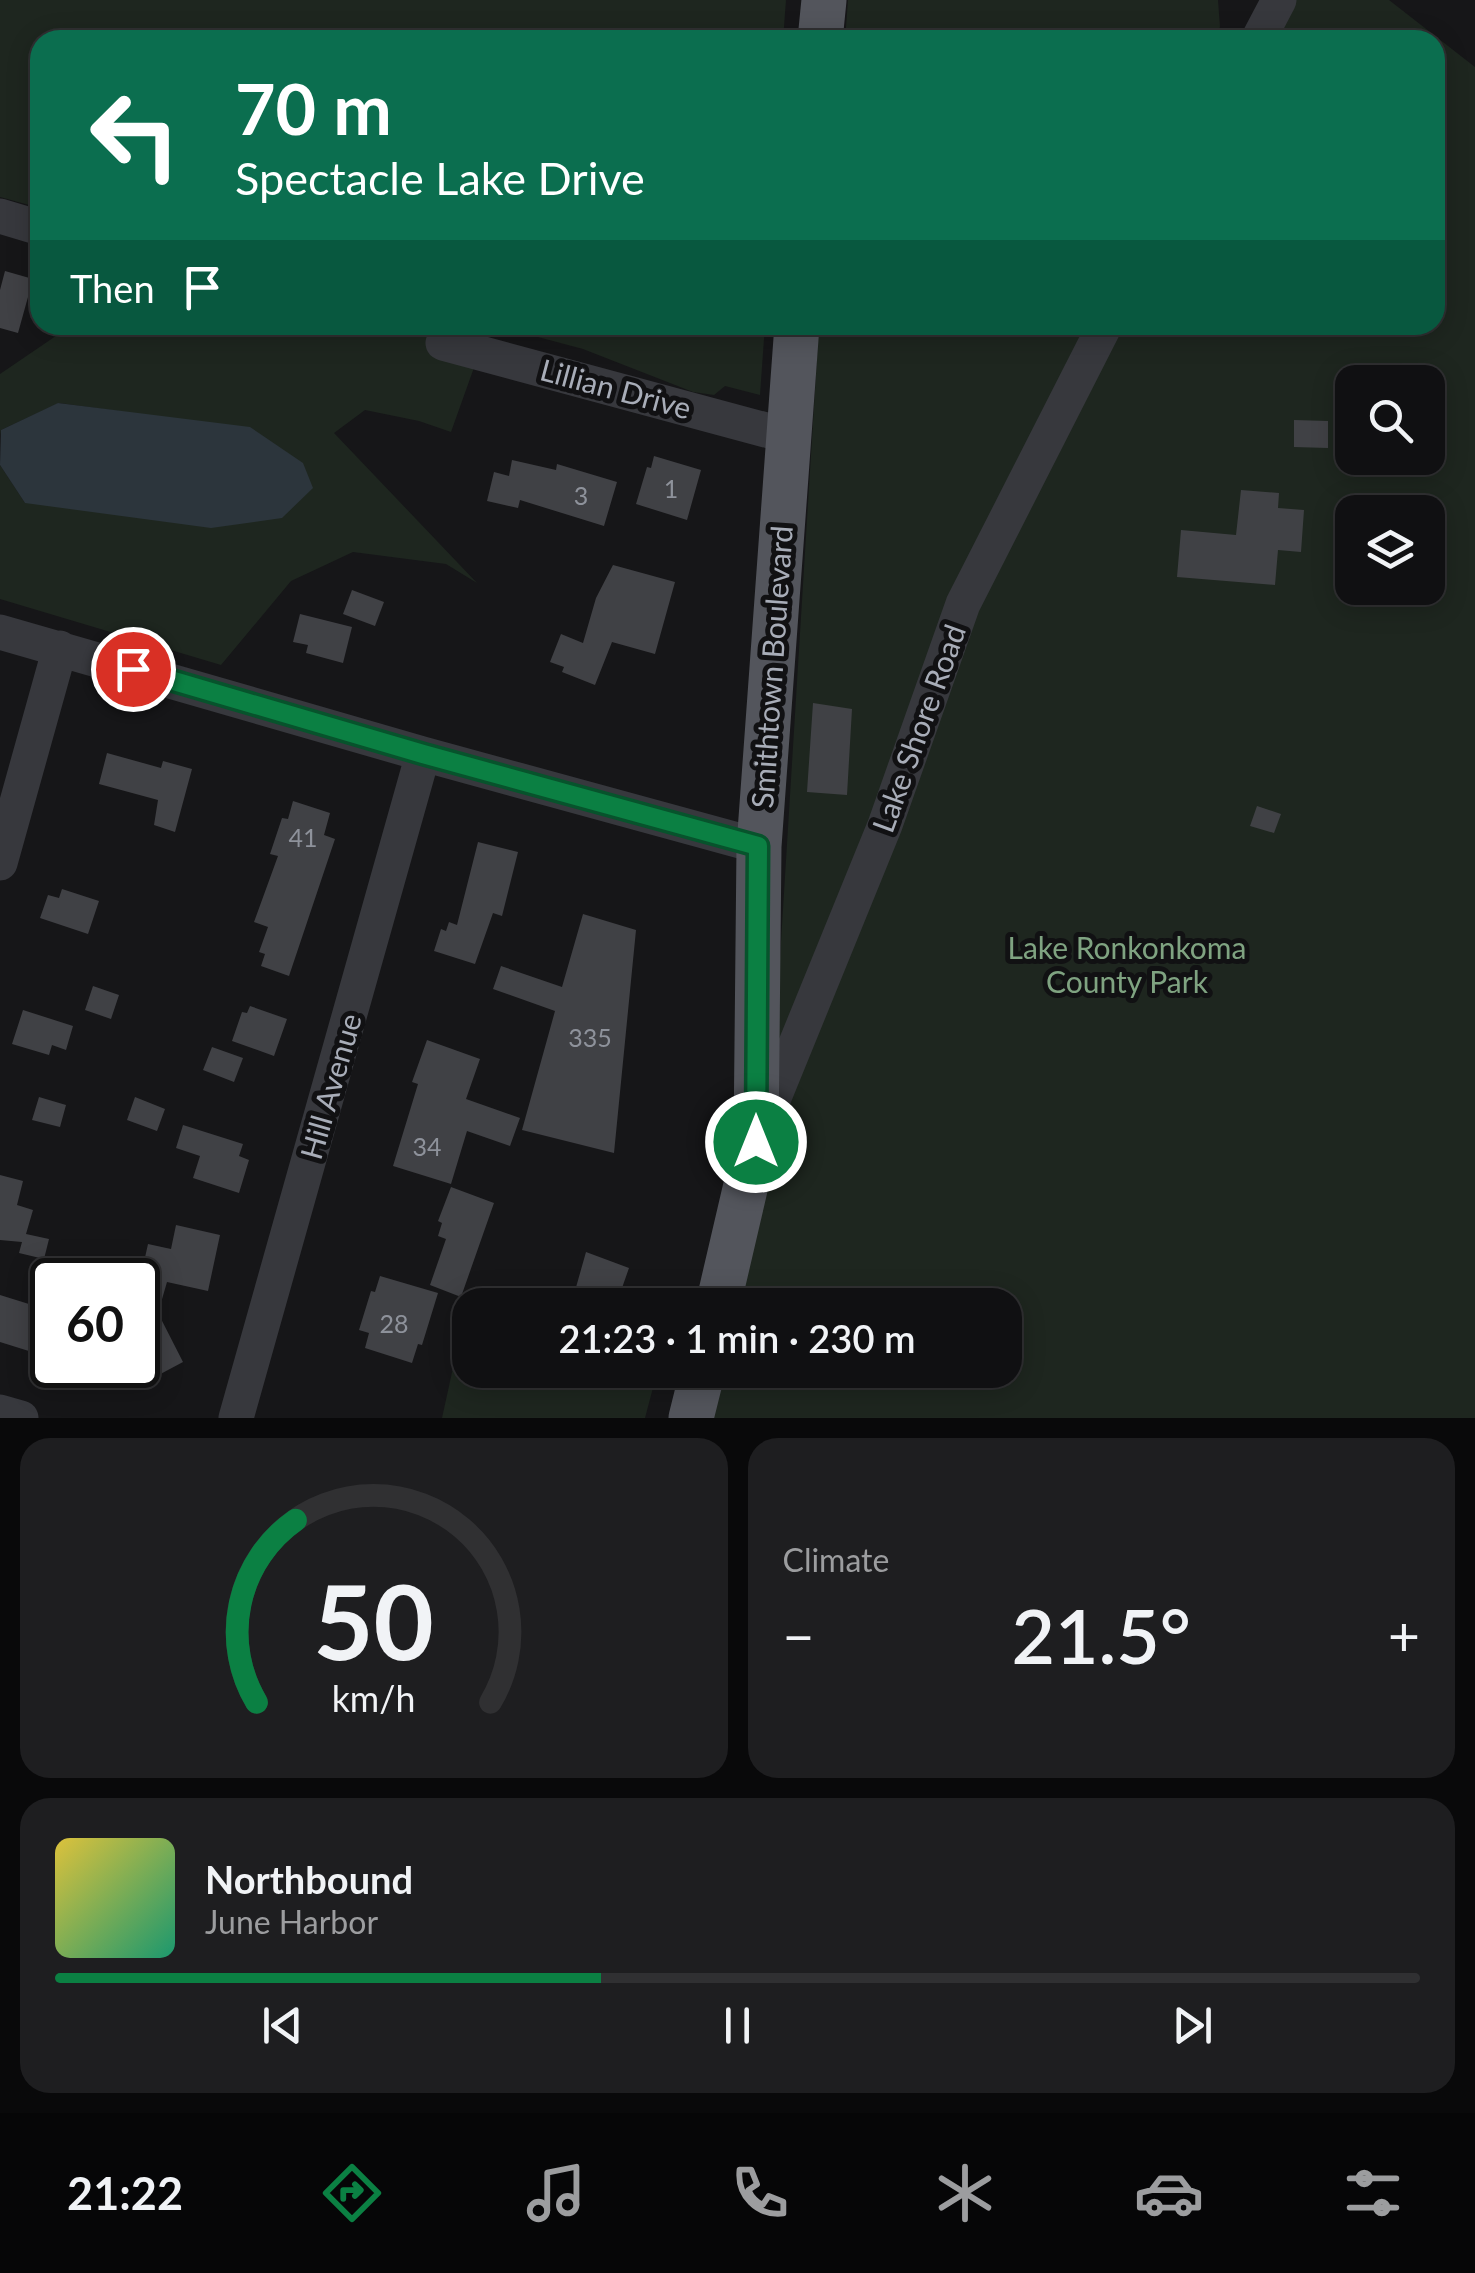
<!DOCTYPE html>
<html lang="en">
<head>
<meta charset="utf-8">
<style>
  :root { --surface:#101012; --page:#1e1e20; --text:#f1f3f6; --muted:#9c9d9f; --line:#303032; --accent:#0b8043 }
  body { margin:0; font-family:Lato,sans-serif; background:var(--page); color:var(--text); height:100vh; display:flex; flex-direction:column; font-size:38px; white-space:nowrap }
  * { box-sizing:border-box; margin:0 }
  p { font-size:32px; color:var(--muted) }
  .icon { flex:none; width:55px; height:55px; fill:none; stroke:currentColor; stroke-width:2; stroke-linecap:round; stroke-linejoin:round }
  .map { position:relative; height:1418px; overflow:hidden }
  .details { display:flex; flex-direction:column; gap:20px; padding:20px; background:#09090a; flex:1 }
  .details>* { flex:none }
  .hud { position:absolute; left:30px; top:30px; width:1415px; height:305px; border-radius:30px; box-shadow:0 5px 25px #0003,0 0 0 2px var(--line); background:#0b6e4f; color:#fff; overflow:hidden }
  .fabs { position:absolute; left:1335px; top:365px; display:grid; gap:20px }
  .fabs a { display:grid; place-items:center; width:110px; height:110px; border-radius:20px; background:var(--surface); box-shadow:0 5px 25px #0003,0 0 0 2px var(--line); font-size:50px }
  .speed { position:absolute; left:30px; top:1258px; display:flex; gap:20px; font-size:50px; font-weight:700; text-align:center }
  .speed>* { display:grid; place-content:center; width:130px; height:130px; border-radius:50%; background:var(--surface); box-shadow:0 5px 25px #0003,0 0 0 2px var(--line); line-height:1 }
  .speed .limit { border:5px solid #111; border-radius:15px; background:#fff; color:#111 }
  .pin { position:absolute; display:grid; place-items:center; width:85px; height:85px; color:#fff; margin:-42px; border:5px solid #fff; border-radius:50%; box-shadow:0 2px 10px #0007 }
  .me { position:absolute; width:110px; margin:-55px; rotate:0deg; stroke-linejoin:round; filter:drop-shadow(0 0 8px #0008) }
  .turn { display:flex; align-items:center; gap:35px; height:210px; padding:0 40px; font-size:45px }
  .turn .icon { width:130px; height:130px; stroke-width:2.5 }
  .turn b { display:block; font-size:70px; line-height:85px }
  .then { display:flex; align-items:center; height:95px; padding:0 40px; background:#0003; gap:20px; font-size:38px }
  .big { font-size:75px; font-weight:600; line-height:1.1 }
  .details .widget { flex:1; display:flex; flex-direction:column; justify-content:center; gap:15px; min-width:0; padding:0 35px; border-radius:30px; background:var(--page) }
  .details .dial { align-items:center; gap:0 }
  .dial svg { height:260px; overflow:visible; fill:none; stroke:var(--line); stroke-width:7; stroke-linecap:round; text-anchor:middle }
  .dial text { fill:var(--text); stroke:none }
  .song { display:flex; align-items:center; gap:30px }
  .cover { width:120px; height:120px; border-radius:15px; background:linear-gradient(135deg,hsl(50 70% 55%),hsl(160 70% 35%)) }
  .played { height:10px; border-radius:5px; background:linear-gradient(90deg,var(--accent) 40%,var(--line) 40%) }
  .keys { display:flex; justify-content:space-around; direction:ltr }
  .heat { display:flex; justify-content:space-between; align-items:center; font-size:55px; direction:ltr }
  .details .tiles { flex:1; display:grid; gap:20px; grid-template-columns:1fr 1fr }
  .widget:last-child { grid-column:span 2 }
  .trip { position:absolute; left:452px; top:1288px; width:570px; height:100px; border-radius:30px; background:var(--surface); box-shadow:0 5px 25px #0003,0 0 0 2px var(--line); font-weight:600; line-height:100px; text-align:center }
  .dock { display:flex; height:160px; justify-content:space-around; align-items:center; background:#060607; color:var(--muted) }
  .dock .icon { width:70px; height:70px }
  .dock .current { color:var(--accent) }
  .dock b { font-size:45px; color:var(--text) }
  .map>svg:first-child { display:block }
  .green { fill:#1e261f; fill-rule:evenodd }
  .water { fill:#2c353c }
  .building { fill:#404145 }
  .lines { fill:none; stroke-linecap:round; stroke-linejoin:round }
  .minor { stroke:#37383d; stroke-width:35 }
  .major { stroke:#53555c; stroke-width:45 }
  .route-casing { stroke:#07532c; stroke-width:25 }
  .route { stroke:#0b8043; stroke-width:18 }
  .labels { text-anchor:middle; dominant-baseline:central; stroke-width:10; stroke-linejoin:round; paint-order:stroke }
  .number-label { font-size:25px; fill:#8e929b }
  .street-label { font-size:30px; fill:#a8adb8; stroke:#111113 }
  .park-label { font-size:30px; fill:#7fa381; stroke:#111113 }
</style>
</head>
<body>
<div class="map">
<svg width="1475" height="1418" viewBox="0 0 1475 1418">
  <rect width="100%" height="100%" fill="#161618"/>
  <!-- green -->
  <path class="green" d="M0,0h786l-3,40h-743v168l-40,-11z
    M848,0h370l2,27 -7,13h-368z
    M1293,0h96l86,67v1351h-762l8,-48h284v-65h-273l42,-250 45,-730h616v-285h-162zM1352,382h76v76h-76zM1352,512h76v76h-76z
    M72,325h693l-5,70 -35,-9 -11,9 -21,-3 -110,-43 -83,-22 -14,7 -35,98 -32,-11 -54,-11 -31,23 143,150 -31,-19 -93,-12 -62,29 -70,84 -221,-66v-134l25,38 100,-91 -66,-9 -58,27 -1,6v-62z
    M463,1322l7,2v46h141l43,14 -9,34h-203z"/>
  <!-- water -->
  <path class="water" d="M58,403l192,24 53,36 10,25 -31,30 -71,10 -186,-25 -25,-38 1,-35z"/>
  <!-- building -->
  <path class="building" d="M5,271l28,8 -15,54 -18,-5v-38z
    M1294,420l34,1v27l-34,-1z
    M654,456l47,14 -14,50 -51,-16 11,-37 4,1z
    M512,460l44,10 1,-6 60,18 -13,44 -84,-26 -2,8 -31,-7 7,-29 15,4z
    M1241,490l38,3 -1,15 26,2 -3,42 -23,-2 -3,35 -98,-8 4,-47 55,5z
    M613,565l62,17 -20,72 -43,-12 -17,43 -33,-13 2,-5 -14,-5 11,-28 22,9 13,-45z
    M352,590l32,12 -9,24 -32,-12z
    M300,614l52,13 -9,36 -37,-10 2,-8 -15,-3z
    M813,703l39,6 -5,86 -40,-3z
    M107,753l54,15 2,-7 29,8 -17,63 -21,-7 4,-25 -59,-16z
    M293,801l37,12 -6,22 11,4 -46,137 -28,-10 4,-12 -6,-2 9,-25 -14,-5 24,-66 -8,-2 12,-36 6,1z
    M1257,806l24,8 -7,19 -24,-7z
    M478,842l40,10 -16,64 -9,-3 -18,51 -41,-13 7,-22 5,2 3,-9 8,3z
    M62,889l37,12 -11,33 -48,-16 8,-23 11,3z
    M583,914l53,16 -22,223 -92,-23 33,-119 -62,-22 8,-23 61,21z
    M93,986l26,9 -8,24 -26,-9z
    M250,1006l37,13 -13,37 -42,-15 10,-29 5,1z
    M23,1010l50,16 -7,24 -14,-5 -3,10 -37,-11z
    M427,1040l53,19 -14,40 54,19 -10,28 -43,-15 -16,53 -58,-18 25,-82 -6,-2z
    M212,1047l31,11 -9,24 -31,-12z
    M39,1097l27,8 -6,22 -28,-7z
    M135,1097l30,12 -8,22 -30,-11z
    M183,1125l60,19 -4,12 10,4 -10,33 -46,-15 7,-22 -24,-8z
    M0,1175l23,6 -6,24 16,5 -7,24 23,5 -5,20 -25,-6 3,-11 -22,-2z
    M451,1187l43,16 -33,94 -31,-12 16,-46 -8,-3 4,-13 -4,-2z
    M176,1225l44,10 -12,56 -41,-9 -9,31 25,49 -45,24v-111l2,5 8,-36 23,5z
    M586,1252l43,16 -13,37h-45z
    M380,1276l58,17 -16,52 -4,-1 -6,19 -47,-15 4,-15 -10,-3 12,-39 4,1z
    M0,1295l45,14 -13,43 -32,-10z"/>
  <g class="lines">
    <!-- minor -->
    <path class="minor" d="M1258,40l21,-40
      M0,216l40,12
      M443,343l345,93
      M0,632l423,122 336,92
      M0,863l60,-215
      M762,1127l123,-302 78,-221 142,-279
      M0,1412l21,6
      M236,1418l187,-664"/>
    <!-- major -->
    <path class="major" d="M820,40l4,-40
      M718,1305l38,-163 3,-296 38,-521
      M691,1418l12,-48"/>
  </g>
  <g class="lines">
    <defs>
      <path id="route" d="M133,669l290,85 335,92 -2,296"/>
    </defs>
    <!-- route casing -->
    <use href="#route" class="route-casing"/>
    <!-- route -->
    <use href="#route" class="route"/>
  </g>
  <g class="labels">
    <!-- number labels -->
    <g class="number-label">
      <text x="671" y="488">1</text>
      <text x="581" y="495">3</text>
      <text x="303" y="837">41</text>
      <text x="590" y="1037">335</text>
      <text x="427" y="1146">34</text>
      <text x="394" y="1323">28</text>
    </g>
    <!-- street labels -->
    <g class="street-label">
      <text transform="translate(616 388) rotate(15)">Lillian Drive</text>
      <text transform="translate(771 667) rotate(-86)">Smithtown Boulevard</text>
      <text transform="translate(918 728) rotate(-70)">Lake Shore Road</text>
      <text transform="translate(330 1086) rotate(-74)">Hill Avenue</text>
    </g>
    <!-- park labels -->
    <g class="park-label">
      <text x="1127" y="947">Lake Ronkonkoma<tspan x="1127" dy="34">County Park</tspan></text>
    </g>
  </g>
</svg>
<div class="fabs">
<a><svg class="icon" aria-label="search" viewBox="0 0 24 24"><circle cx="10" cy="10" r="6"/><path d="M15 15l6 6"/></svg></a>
<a><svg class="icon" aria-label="layers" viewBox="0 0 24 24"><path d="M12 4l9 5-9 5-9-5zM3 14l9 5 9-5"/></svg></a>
</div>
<div class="speed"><div class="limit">60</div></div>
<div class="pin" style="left:133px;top:669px;background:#d93025"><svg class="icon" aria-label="arrive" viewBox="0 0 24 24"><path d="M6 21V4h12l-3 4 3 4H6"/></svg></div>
<svg class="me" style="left:756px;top:1142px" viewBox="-20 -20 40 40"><circle r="17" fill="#0b8043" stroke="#fff" stroke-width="3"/><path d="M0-11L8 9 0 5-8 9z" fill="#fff"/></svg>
<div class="trip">21:23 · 1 min · 230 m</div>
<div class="hud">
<div class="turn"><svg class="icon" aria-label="left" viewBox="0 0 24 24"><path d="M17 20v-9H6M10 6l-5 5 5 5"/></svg><div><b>70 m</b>Spectacle Lake Drive</div></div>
<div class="then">Then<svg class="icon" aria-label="arrive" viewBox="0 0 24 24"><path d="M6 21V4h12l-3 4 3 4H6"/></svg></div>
</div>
</div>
<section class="details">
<div class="tiles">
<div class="widget dial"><svg viewBox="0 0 100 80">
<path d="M14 69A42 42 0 1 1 86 69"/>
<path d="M14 69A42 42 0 0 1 26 13" stroke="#0b8043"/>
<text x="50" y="56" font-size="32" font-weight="700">50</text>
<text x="50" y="72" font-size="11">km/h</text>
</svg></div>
<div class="widget"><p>Climate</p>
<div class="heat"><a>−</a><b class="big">21.5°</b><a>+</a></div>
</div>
<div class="widget">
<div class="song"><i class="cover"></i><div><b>Northbound</b><p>June Harbor</p></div></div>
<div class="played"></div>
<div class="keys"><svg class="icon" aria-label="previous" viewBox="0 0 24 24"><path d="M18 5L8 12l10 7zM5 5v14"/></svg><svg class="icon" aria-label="pause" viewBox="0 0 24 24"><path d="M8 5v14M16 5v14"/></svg><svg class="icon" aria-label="next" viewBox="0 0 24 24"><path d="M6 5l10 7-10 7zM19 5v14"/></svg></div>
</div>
</div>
</section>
<nav class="dock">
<b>21:22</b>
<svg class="icon current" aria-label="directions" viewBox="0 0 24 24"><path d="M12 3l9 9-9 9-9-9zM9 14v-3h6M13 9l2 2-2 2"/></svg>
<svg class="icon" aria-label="music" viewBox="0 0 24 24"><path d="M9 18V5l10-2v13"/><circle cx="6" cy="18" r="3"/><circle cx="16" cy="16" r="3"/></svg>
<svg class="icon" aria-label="phone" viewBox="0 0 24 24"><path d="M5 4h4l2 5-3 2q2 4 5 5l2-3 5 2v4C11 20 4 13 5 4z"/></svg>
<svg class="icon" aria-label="climate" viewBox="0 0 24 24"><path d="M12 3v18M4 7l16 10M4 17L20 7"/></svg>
<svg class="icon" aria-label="car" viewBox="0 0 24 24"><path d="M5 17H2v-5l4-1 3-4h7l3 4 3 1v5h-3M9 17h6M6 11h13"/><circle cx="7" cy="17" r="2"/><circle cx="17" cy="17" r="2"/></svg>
<svg class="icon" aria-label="filters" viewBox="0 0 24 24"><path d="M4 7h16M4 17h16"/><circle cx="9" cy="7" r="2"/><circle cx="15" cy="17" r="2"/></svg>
</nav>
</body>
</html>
